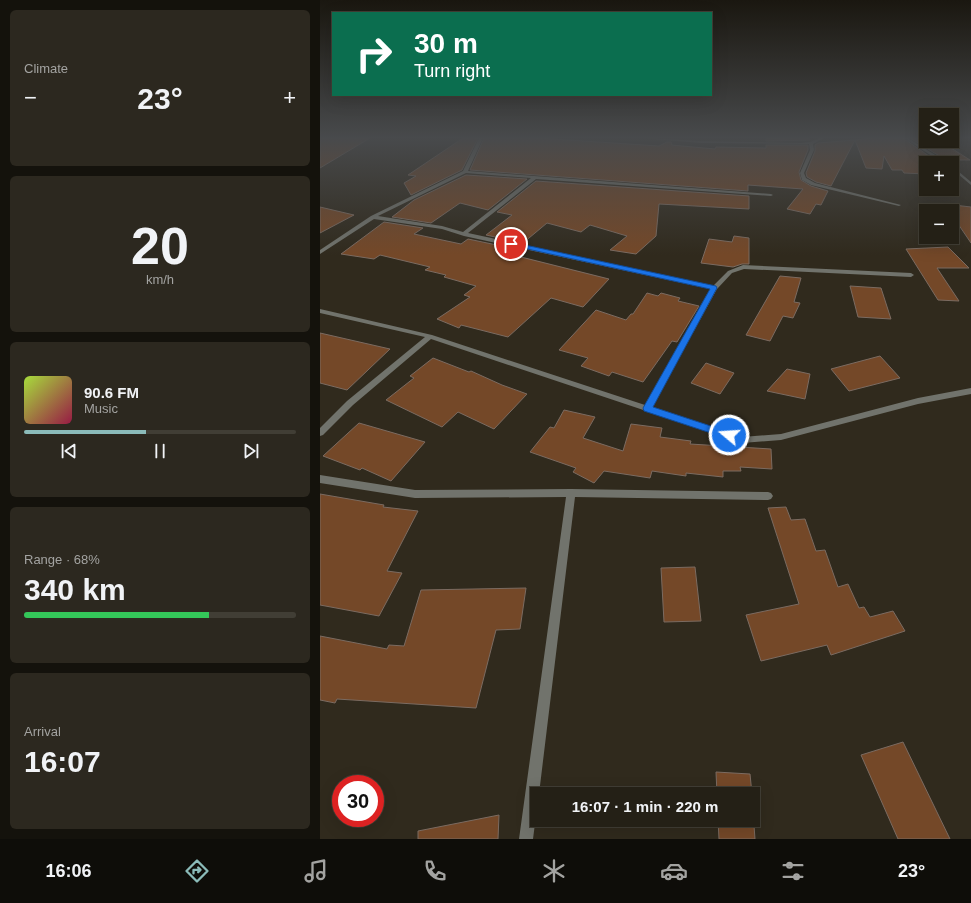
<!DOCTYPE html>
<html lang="en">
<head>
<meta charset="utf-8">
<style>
  :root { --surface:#242016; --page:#2c281f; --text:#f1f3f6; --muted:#a3a3a1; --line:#413e35; --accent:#8bbbb9 }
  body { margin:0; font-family:Arial,sans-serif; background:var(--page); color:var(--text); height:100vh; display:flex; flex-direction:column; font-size:15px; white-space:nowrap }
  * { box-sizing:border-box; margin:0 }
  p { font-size:13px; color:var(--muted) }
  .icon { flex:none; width:22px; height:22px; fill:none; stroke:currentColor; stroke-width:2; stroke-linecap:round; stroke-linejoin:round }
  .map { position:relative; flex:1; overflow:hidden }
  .details { display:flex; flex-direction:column; gap:10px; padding:10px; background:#14120c; width:320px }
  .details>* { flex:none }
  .banner { position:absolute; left:12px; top:12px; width:380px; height:84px; border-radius:0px; box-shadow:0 4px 16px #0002,0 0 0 1px var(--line); background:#0b6e4f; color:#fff; overflow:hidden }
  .buttons { position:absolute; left:599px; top:108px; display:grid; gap:8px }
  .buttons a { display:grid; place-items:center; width:40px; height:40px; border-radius:0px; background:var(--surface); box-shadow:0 4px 16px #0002,0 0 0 1px var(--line); font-size:20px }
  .speed { position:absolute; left:12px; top:775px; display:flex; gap:8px; font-size:20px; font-weight:700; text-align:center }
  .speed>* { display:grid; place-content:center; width:52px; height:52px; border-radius:50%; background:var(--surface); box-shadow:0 4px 16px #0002,0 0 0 1px var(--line); line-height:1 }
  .speed .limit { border:6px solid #d22; background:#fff; color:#111 }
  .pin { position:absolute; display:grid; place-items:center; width:34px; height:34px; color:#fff; margin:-17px; border:2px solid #fff; border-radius:50%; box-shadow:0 1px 4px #0007 }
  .me { position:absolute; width:44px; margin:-22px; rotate:288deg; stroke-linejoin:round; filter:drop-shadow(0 0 3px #0008) }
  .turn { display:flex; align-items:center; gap:14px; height:84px; padding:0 16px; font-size:18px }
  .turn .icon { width:52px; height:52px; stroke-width:2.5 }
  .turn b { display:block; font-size:28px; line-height:34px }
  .big { font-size:30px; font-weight:700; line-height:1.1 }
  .details .card { flex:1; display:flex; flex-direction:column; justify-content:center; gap:6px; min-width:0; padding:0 14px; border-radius:6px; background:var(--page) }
  .details .dial { align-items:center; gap:0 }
  .dial b { font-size:52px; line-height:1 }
  .song { display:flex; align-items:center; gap:12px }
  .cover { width:48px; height:48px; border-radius:6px; background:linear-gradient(135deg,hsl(80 70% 55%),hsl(340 70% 35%)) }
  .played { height:4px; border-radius:2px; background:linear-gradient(90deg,var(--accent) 45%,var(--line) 45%) }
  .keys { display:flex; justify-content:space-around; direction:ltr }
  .heat { display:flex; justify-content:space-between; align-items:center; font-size:22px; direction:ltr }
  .charge { height:6px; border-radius:3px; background:linear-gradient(90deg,#34c759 68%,var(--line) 0) }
  .trip { position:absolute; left:210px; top:787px; width:230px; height:40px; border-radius:0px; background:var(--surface); box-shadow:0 4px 16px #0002,0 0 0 1px var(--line); font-weight:700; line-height:40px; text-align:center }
  .dock { display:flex; height:64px; justify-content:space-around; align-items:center; background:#0e0d09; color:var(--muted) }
  .dock .icon { width:28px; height:28px }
  .dock .current { color:var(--accent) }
  .dock b { font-size:18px; color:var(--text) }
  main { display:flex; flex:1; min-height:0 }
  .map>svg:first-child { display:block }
  .building { fill:#744828; stroke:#7b6b61 }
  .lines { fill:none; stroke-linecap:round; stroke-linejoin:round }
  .minor { fill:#71736c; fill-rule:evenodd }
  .route { fill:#1a73e8; stroke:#114b97 }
</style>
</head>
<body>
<main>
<section class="details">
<div class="card"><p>Climate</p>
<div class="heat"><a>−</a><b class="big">23°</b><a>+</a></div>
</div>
<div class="card dial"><b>20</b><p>km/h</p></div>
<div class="card">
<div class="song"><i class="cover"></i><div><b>90.6 FM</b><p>Music</p></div></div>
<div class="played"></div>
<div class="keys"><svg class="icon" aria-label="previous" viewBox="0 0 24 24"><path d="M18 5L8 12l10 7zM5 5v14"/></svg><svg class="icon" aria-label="pause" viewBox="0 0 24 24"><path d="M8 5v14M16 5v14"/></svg><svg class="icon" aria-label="next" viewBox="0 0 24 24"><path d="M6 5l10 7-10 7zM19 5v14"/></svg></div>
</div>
<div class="card"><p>Range · 68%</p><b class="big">340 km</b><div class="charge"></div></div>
<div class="card"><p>Arrival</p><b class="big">16:07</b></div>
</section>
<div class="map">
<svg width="651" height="839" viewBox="0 0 651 839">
  <rect width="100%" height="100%" fill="#302a1d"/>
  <!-- building -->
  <path class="building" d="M0,138h50l-50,30z
    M143,138h15l-16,32 -51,25 -7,-12 12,-7 -8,-1z
    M164,138h54l121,8 8,-4h4l1,3 43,4 1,-2 50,1v-3h42v5l-9,22 2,8 10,6 17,5 -7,14 -5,-1 -6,10 -23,-5 16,-20 -55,-4v6l-278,-21z
    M446,138l18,1v-1h25l1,2 -44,1z
    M554,138h29l33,23h-10v13l-22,-1 -2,-3h-10l-8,-14 -2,13 -16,-1 -11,-28z
    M590,138h16v3h14l30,19h-24z
    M535,140l-24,46 -15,-4 -9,-5 -1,-4 9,-22v-6l3,-2z
    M146,175l61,4 -39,31 -28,-7 -29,20 -39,-6 22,-17z
    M216,181l213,15v13l-90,-5 -3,32 -20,18 -26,-4 17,-14 -37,-11 -9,7 -34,-9 -24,20 -37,-8 26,-20 -15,-3z
    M625,204l26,3v36l-19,-28v-4h-3z
    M0,207l34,8 -34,18z
    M64,222l39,6 -9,6 47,10 7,-5 48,10 -7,5 100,25 -26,28 -32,-9 -43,39 -47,-12 -2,3 -22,-9 33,-22 -6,-2 12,-9 -32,-9 2,-2 -21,-5 5,-3 -50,-12 -6,4 -33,-5z
    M414,236l15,2v26h-7l-9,3 -32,-4 8,-24 23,3z
    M628,247l21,21h-32l22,33 -21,-1 -32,-51z
    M460,276l21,2 -7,24 6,1 -7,15 -10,-2 -13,25 -24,-6z
    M530,286l31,2 10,31 -33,-2z
    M327,293l11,3 3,-3 19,5 -2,3 21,5 -22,36 -5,-1 -29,41 -31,-10 -3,4 -28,-10 7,-8 -29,-8 37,-40 30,10 5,-6h2z
    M0,333l70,16 -43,41 -27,-7z
    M560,356l20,22 -51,13 -18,-22z
    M113,358l36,14 2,-1 31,14 25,9 -33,35 -36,-17 -16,15 -56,-27 28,-22 -4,-2z
    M386,363l28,10 -14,21 -29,-11z
    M467,369l23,5 -5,25 -38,-8z
    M244,410l31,7 -12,21 40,13 8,-27 31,4 -2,9 31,4 -1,3 81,5 1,20 -32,-2 1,4h-18v6l-37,-4v3l-34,-5 -2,7 -46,-7 -10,12 -21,-11 3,-4 -46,-16 20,-25 4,1z
    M39,423l66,19 -34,39 -29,-13 -2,2 -37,-14z
    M0,494l64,11 -1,2 35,4 -31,60 15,2 -23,43 -59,-11z
    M466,507l5,13 14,-1 11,32 9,-1 13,37 10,-3 11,24 5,-1 6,10 23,-6 12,20 -74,24 -4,-10 -66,16 -15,-46 53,-11 -31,-96z
    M375,567l6,54 -37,1 -3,-54z
    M206,588l-6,41 -24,1 -20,78 -139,-9 -2,4 -15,-3v-64l67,13 2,-4 15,1 17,-56z
    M583,742l47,97h-52l-37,-84z
    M396,772l34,2 2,20h-35z
    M433,812l2,27h-36l-1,-19h35z
    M179,815l-1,24h-80v-8z"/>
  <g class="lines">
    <!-- minor -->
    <path class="minor" d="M159,138h4l-15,33 303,23 2,1 -2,1 -235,-17 -68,54 245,53 15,-15 15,-6 168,8 3,2 -3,2 -167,-8 -12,4 -15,16 -65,118 90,30 39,-3 137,-36 53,-10v6l-53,10 -137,36 -39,3 -311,-104 -78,66 -30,30 -3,1v-8l27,-27 78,-64 -105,-24v-4l112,26 213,70 65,-116 -246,-53 -22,-7 -68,-10 -54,35v-4l51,-34 92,-45zM146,173l65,5 -68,54 -21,-6 -64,-10z
      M322,138l59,3 100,2 9,-1 10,-4h4l-11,6 1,6 -10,23 2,5 9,5 86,22 -2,1 -88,-21 -9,-5 -2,-7 10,-23 -1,-6 -108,-1z
      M584,138h4l40,25h-5z
      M632,166l19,16v3l-19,-16z
      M0,475l95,15 156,-1 197,3 3,1 2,3 -2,3 -3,1 -193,-3 -36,297h-2v14l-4,31h-14l47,-342 -151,1 -95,-15z"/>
  </g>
  <!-- sky -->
  <linearGradient id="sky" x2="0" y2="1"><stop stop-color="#1a1710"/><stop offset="0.54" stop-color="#484a4c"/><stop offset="1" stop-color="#484a4c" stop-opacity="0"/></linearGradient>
  <rect width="651" height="255" fill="url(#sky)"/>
  <!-- route -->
  <path class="route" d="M191,242l205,44 1,2 -64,119 79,26 2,2 -2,3h-6l-82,-27 -1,-3 67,-119 -201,-44v-2z"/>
</svg>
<div class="buttons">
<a><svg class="icon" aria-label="layers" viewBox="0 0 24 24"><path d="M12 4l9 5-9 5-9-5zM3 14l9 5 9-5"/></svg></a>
<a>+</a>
<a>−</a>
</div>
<div class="speed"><div class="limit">30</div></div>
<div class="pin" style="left:191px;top:244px;background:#d93025"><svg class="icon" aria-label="arrive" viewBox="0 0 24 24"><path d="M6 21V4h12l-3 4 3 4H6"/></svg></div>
<svg class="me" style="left:409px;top:435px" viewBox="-20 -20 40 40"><circle r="17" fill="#1a73e8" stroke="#fff" stroke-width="3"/><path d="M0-11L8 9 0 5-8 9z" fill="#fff"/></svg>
<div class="trip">16:07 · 1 min · 220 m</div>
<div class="banner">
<div class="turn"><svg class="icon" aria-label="right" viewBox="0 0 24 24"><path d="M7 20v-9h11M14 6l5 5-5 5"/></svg><div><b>30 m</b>Turn right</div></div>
</div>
</div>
</main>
<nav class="dock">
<b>16:06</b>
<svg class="icon current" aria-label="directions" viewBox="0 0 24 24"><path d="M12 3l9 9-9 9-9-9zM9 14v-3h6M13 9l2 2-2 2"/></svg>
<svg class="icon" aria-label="music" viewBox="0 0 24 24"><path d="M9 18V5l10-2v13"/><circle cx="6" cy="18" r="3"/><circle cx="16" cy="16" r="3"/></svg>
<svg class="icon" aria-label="phone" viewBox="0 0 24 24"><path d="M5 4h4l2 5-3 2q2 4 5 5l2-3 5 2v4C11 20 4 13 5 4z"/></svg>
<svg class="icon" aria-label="climate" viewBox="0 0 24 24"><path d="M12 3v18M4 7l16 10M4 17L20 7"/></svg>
<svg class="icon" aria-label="car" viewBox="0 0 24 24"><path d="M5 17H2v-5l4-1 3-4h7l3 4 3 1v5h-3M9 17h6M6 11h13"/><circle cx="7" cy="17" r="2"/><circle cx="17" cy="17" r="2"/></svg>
<svg class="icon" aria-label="filters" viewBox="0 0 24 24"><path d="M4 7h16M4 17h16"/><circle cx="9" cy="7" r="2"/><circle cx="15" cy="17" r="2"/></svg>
<b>23°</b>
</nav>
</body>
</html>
